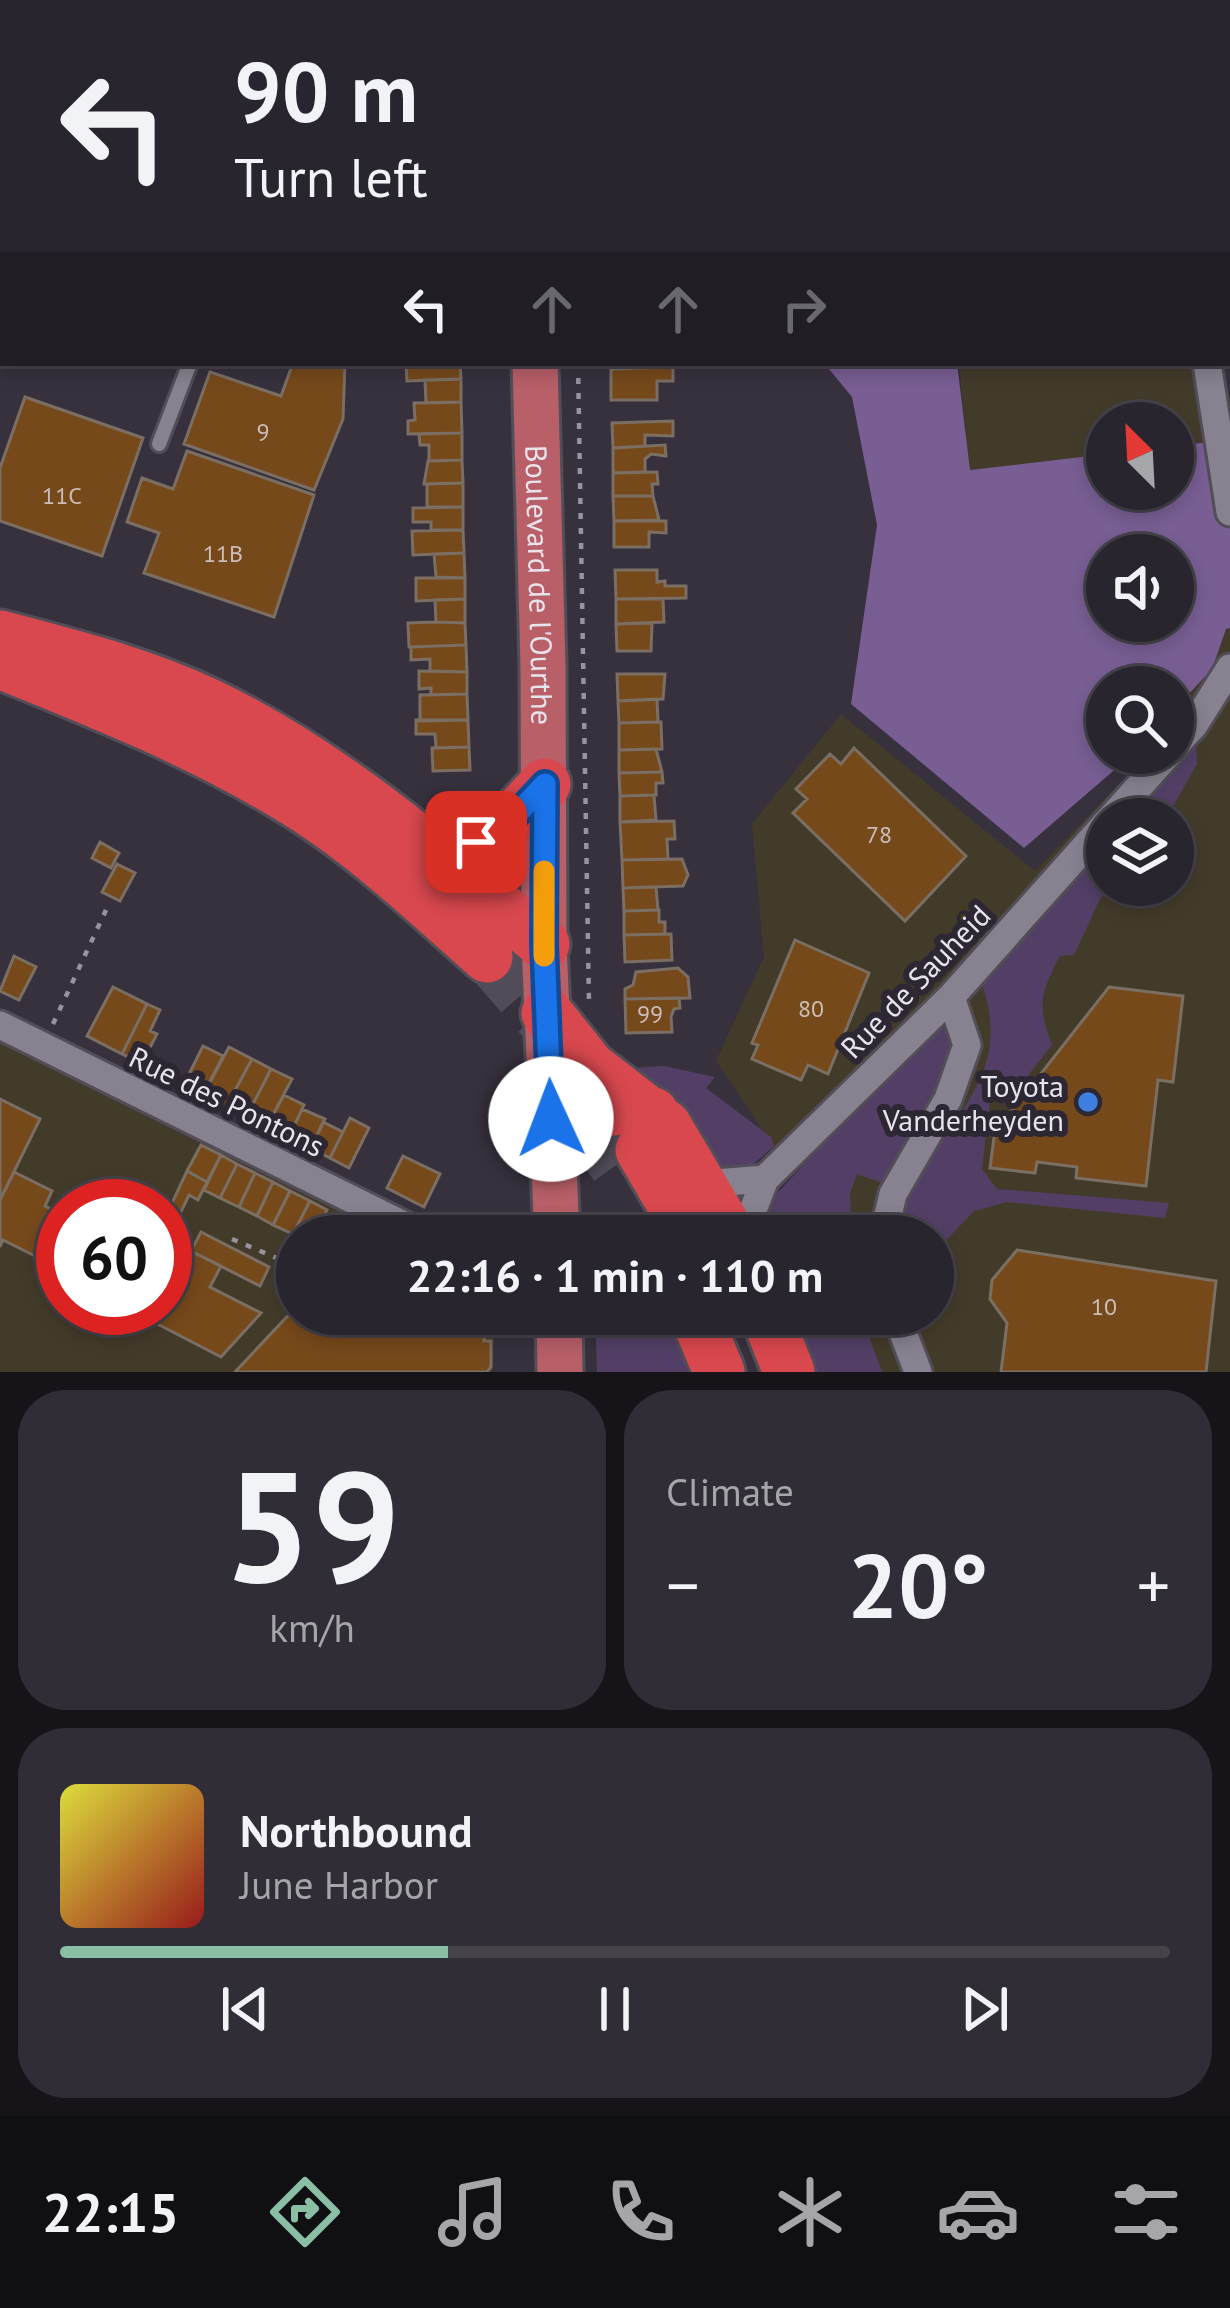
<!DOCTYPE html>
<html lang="en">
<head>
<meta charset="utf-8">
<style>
  :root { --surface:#29252e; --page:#312d36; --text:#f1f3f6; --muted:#a5a5aa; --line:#45424a; --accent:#8abfa5 }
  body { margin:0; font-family:"PT Sans",sans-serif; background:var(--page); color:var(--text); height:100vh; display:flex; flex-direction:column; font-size:45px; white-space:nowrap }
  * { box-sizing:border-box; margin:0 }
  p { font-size:39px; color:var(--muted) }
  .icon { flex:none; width:66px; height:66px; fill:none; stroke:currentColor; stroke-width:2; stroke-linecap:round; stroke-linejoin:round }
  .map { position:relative; height:1372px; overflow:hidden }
  .side { display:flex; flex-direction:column; gap:18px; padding:18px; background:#171419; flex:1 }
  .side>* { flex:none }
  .hud { position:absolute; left:0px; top:0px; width:1230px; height:366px; box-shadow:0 6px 18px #0003,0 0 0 3px var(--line); background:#29252e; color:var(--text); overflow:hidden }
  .needle { width:78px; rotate:336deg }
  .buttons { position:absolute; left:1086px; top:402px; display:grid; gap:24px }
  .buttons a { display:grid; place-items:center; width:108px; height:108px; border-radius:50%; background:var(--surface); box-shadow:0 6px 18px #0003,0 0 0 3px var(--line); font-size:60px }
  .speed { position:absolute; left:36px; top:1179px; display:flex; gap:24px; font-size:60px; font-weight:700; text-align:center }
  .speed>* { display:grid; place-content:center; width:156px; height:156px; border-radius:50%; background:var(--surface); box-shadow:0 6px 18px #0003,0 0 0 3px var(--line); line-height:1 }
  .speed .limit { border:18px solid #d22; background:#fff; color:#111 }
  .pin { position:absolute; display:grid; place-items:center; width:102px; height:102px; color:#fff; margin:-51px; border-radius:24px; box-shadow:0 6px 18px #0006 }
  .me { position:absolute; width:132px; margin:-66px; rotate:358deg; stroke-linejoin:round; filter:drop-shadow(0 0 9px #0008) }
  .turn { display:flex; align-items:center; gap:42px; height:252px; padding:0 36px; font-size:54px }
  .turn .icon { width:156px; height:156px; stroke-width:2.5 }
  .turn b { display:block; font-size:84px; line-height:102px }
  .lanes { display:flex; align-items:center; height:114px; padding:0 36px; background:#0003; justify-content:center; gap:60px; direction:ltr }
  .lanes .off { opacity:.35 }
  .big { font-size:90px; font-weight:700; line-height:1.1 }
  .side .tile { flex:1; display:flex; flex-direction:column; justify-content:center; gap:18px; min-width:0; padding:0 42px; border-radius:48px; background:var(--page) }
  .side .dial { align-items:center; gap:0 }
  .dial b { font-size:156px; line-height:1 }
  .song { display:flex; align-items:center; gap:36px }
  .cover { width:144px; height:144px; border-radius:18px; background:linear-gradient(135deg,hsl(60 70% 55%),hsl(0 70% 35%)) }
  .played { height:12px; border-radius:6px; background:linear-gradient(90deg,var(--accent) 35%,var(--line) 35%) }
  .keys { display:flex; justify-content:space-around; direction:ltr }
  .heat { display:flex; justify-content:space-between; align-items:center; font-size:66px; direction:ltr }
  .side .tiles { flex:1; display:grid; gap:18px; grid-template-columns:1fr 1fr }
  .tile:last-child { grid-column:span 2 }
  .trip { position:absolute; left:276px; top:1215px; width:678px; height:120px; border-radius:60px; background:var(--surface); box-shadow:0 6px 18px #0003,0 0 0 3px var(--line); font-weight:700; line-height:120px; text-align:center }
  .dock { display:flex; height:192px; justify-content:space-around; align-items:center; background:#100f12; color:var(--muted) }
  .dock .icon { width:84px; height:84px }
  .dock .selected { color:var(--accent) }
  .dock b { font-size:54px; color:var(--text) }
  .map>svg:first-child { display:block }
  .commercial { fill:#433b2a; fill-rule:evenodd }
  .green { fill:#533f66 }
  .forest { fill:#785e93; fill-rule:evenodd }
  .building { fill:#76491b; stroke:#7b6e63; stroke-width:3 }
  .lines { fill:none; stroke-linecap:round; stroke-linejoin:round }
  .highway-tunnel { stroke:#514c58; stroke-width:51; stroke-dasharray:51 26; stroke-linecap:butt }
  .lane-casing { stroke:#524e58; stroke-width:20 }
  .street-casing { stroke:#524e58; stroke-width:33 }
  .primary-casing { stroke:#524e58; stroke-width:51 }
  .highway-casing { stroke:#524e58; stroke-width:57 }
  .path { stroke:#98939e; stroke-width:4.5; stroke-dasharray:6 9; stroke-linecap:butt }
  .lane { stroke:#888290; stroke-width:14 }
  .street { stroke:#888290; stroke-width:27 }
  .primary { stroke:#b85f68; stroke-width:45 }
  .highway { stroke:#d8484e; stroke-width:51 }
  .route-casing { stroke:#114b97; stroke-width:30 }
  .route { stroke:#1a73e8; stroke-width:21 }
  .slow { stroke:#f59e0b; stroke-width:21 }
  .shop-dot { fill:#3f7fe0; stroke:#2d2733; stroke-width:4.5 }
  .labels { text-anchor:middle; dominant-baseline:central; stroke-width:12; stroke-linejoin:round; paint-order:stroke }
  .number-label { font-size:24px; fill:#cbbdb8 }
  .street-label { font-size:30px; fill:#e7e4ec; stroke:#2d2733 }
  .poi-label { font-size:30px; fill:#e7e4ec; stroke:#2d2733; text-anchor:end }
</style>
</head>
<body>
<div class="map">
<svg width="1230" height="1372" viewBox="0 0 1230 1372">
  <rect width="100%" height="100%" fill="#37313e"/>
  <!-- commercial -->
  <path class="commercial" d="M959,363h264l7,41v968h-366l-14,-58h83v-78h-106l-6,-20 -105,-155 48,-104 -12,-133 89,-110 194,157 114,-118h24l7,-32 47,-125 -54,-148v-25h-66v32l-138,15zM1107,819h66v66h-66z
    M0,1039l403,197h-106v78h198l-2,58h-493zM63,1206h102v102h-102z"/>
  <!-- green -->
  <path class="green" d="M1196,743l1,21 -31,55h-40z
    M1107,839v46h6l-13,14 -26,56 -14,1c-20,38 -23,48 -8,89l-46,58 -16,-2 -8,68 15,20 172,14 -4,15 -158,-16 -33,9 -41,43v-18h-37c6,-99 133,-136 83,-259z
    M930,1027h12l12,10 -7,43 -64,103 -26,-9 -7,19 2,43h-93l7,-28 7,-10z
    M664,1066l51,11 -9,11 65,49 3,9 -31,27 -25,-3 -92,-91 7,-11z
    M595,1314h75l27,58h-100z
    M796,1314h65l21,58h-68l-22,-55z"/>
  <!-- forest -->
  <path class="forest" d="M824,363h133l13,107 137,-16v35h66v-43l57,-6v188l-4,1 -14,40 -39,42v-24h-66v66h27l-110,95 -173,-144 26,-179 -25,-128zM1107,555h66v66h-66z"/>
  <!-- building -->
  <path class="building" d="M3,89v200l-3,-1z
    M293,363h52l-2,56 -29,71 -130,-46 26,-72 71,24z
    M460,363l1,16 -54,2 -1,-17z
    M673,367v14h-16v19h-46v-31z
    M461,379v23l-35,1 -1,-23z
    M25,397l118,41 -41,118 -102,-35v-53z
    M461,402l1,31 -54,1v-13l7,-1 -1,-17z
    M673,421v15l-28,-1v11l-32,2 -1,-25z
    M462,433v27l-33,1v-16h-9l-1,-11z
    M665,445l1,11 -15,-2 -6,5v13l-32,1v-25z
    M187,451l127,44 -40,122 -130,-44 15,-40 -32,-11 15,-44 31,11z
    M462,460l1,23 -39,1 4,-23z
    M657,472l1,12h-6l1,12h-40v-23z
    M463,483v24h-36v-23z
    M613,496h40l6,24 -45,1z
    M463,507v23h-32v-8h-18v-14z
    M614,521h52v12l-17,-1v15h-35z
    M463,530l1,23 -51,2 -1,-24z
    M464,553l1,25 -29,-1 -2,-23z
    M615,570h42v12l8,-1v5h21v12l-70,1z
    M416,578h49v21l-49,2z
    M465,599v24l-29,-1 -1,-22z
    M616,599h47l1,23 -48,2z
    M436,622l29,1 1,22 -57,2 -1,-24z
    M652,623l-1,28h-34l-1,-27z
    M466,645l1,27 -37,-1v-12l-19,1v-13z
    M419,671l48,1v22l-36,1v-7l-12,1z
    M617,674h48l-2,25 -45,2z
    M467,694l1,26 -48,1v-26z
    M657,699l1,23 -39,1 -1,-22z
    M416,720h52l1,27 -33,1 -1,-14h-19z
    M661,722l1,27 -43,1v-27z
    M469,747l1,23 -37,1 -1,-23z
    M854,748l112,108 -61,65 -112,-108 14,-14 -11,-10 34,-35 11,10z
    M656,749l6,23 -43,1v-23z
    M662,772l1,11h-7v12l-36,1 -1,-23z
    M654,795l2,25 -36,2v-26z
    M674,821l1,18h-8l1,20 -46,1 -2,-38z
    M100,842l19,11 -8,15 -19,-10z
    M682,859l6,16 -5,11 -60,2 -1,-28z
    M117,864l18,9 -15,28 -18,-9z
    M656,887l2,23 -34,1 -1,-23z
    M659,910v12h6v12l-41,1v-24z
    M671,934l1,26 -47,2 -1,-27z
    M795,940l74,33 -41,101 -20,-9 -7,15 -49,-21 6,-14 -6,-2z
    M14,956l22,11 -17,33 -19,-9z
    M678,968l10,9 2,21 -65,1v-10l8,-4 3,-13z
    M113,987l34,17 -25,50 -35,-18z
    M1109,987l74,9 -10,86 -15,-2 -12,106 -70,-8 1,-11 -40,-5 -2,11 -45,-5 6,-46h7z
    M679,998l1,10 -6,1 -3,8 1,15 -46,1 -1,-34z
    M147,1004l13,6 -10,21 7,3 -15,29 -20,-9z
    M203,1046l20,10 -20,39 -19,-11z
    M229,1047l23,12 -26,48 -23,-12z
    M252,1059l19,10 -24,47 -21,-9z
    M271,1069l21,10 -25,47 -20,-10z
    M284,1095l20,10 -15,32 -22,-11z
    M0,1099l40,20 -40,81z
    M302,1109l23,10 -14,29 -22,-11z
    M350,1118l19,10 -20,40 -19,-10z
    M323,1122l20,10 -13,26 -19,-10z
    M201,1145l20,10 -14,27 -20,-11z
    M221,1155l16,9 -17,34 -16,-8z
    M403,1156l37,18 -16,33 -37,-19z
    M237,1164l18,9 -16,34 -19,-9z
    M187,1171l20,11 -9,18 -9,-5 -14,29 -10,-6z
    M14,1172l38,19 -7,15 18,9v44l-4,9 -56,-28 -3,7v-47z
    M255,1173l18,9 -16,34 -18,-9z
    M273,1182l17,9 -17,34 -16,-9z
    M290,1191l20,10 -17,33 -20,-9z
    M310,1201l17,9 -13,26h-17l-4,-2z
    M201,1232l68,35 -9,19 -69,-35z
    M187,1249l34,17 -11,21 51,26 -40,44 -81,-42 4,-7h21v-40l11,2z
    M1017,1250l199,31 -10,91h-205l6,-49 -17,-24 2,-19z
    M297,1306v8h191l-4,27h7v26l-4,5h-252z"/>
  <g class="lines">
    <!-- highway-tunnel -->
    <path class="highway-tunnel" d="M487,957l83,95
      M556,1083l59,83"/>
    <defs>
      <path id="lane" d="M159,444l31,-81"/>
      <path id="street" d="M198,0l19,3
        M1147,0l1,3
        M1207,363l23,149
        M1173,748l21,-23 36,-57
        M1110,819l59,-66
        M0,1025l426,211
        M703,1184l62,-5
        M743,1236l22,-57 186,-182 156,-175
        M883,1236l10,-42 55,-95 19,-54 -16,-48
        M896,1314l22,58"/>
      <g id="primary">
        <path d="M526,0l1,3"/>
        <path d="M1227,19l3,9"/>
        <path id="s1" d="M535,363l8,303 1,278 13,292"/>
        <path d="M559,1314l1,58"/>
      </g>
      <path id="highway" d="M0,636c71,19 142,36 209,68 125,60 229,152 335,240
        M10,667c94,38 188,76 276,129 74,44 137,104 201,161
        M421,840c68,6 80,-8 124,-56
        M547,1013l43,54 76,59 65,110
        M551,1119l69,-10 33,4
        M641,1150l50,86
        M695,1314l24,58
        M766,1314l23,58"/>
    </defs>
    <!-- lane casing -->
    <use href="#lane" class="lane-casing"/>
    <!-- street casing -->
    <use href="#street" class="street-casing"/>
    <!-- primary casing -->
    <use href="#primary" class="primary-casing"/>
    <!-- highway casing -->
    <use href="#highway" class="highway-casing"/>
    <!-- path -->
    <path class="path" d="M571,0v3
      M27,3l1,-3
      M0,85l3,-8
      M578,363l11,640
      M53,1024l53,-114
      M326,1236l10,-18
      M232,1239l61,26 4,-3"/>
    <!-- lane -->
    <use href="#lane" class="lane"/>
    <!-- street -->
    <use href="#street" class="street"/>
    <!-- primary -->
    <use href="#primary" class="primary"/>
    <!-- highway -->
    <use href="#highway" class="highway"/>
  </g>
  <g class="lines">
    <defs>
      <path id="route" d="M476,842l25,-11 44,-47 -1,160 7,175"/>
    </defs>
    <!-- route casing -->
    <use href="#route" class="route-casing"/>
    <!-- route -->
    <use href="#route" class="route"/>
    <!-- slow -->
    <path class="slow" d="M544,956v-85"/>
  </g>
  <!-- markers -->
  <circle class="shop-dot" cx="1088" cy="1102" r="12"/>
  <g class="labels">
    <!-- number labels -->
    <g class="number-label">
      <text x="263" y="431">9</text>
      <text x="62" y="495">11C</text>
      <text x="223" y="553">11B</text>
      <text x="879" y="834">78</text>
      <text x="811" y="1008">80</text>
      <text x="650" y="1013">99</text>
      <text x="1104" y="1306">10</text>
    </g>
    <!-- street labels -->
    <g class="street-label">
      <text stroke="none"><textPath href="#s1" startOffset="222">Boulevard de l'Ourthe</textPath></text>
      <text transform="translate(915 981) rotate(-46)">Rue de Sauheid</text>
      <text transform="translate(227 1101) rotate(26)">Rue des Pontons</text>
    </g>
    <!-- poi labels -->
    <g class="poi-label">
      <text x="1064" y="1085">Toyota<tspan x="1064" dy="34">Vanderheyden</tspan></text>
    </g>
  </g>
</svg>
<div class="buttons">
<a><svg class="needle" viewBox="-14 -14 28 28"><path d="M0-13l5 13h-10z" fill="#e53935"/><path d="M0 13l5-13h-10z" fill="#a5a5aa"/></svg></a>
<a><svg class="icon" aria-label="sound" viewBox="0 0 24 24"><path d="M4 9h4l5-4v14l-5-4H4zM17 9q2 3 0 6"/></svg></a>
<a><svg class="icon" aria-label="search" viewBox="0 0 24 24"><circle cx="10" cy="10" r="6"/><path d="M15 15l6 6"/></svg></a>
<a><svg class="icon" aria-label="layers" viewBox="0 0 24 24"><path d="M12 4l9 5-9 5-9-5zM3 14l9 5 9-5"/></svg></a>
</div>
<div class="speed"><div class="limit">60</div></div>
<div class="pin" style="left:476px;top:842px;background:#d93025"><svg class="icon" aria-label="arrive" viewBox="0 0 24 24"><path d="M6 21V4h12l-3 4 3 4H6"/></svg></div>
<svg class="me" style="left:551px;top:1119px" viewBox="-20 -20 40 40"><circle r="19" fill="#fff"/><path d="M0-13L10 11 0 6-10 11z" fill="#1a73e8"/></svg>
<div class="trip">22:16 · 1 min · 110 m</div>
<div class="hud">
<div class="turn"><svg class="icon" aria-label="left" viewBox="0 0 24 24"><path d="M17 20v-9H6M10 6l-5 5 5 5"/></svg><div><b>90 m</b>Turn left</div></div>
<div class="lanes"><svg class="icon" aria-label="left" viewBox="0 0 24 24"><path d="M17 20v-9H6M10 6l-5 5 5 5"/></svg><svg class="icon off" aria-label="ahead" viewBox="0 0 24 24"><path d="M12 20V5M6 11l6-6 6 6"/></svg><svg class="icon off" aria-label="ahead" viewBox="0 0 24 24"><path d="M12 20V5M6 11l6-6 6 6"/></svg><svg class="icon off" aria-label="right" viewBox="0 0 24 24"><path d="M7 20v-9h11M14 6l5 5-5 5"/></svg></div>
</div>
</div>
<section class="side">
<div class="tiles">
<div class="tile dial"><b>59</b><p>km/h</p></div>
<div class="tile"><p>Climate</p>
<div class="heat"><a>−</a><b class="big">20°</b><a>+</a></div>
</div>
<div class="tile">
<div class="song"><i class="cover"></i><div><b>Northbound</b><p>June Harbor</p></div></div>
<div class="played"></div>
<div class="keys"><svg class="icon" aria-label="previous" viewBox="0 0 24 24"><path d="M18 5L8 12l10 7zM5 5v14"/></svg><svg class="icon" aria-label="pause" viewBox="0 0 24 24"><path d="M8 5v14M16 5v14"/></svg><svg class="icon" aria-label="next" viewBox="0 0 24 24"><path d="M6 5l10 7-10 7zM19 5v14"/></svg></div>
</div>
</div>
</section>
<nav class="dock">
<b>22:15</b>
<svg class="icon selected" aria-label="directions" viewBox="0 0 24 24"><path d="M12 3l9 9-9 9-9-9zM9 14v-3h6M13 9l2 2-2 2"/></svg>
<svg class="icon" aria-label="music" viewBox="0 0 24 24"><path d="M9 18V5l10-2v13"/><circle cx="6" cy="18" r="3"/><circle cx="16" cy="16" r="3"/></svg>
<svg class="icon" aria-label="phone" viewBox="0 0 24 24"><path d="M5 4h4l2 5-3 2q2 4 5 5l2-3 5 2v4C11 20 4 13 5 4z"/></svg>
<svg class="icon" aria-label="climate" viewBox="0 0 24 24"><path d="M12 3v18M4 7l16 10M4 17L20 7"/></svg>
<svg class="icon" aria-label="car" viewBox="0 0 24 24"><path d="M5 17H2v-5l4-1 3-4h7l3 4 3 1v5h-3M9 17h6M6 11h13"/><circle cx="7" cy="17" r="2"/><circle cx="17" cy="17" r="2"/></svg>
<svg class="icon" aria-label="filters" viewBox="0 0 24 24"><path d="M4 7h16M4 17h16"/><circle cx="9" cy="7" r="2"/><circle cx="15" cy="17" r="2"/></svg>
</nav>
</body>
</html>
